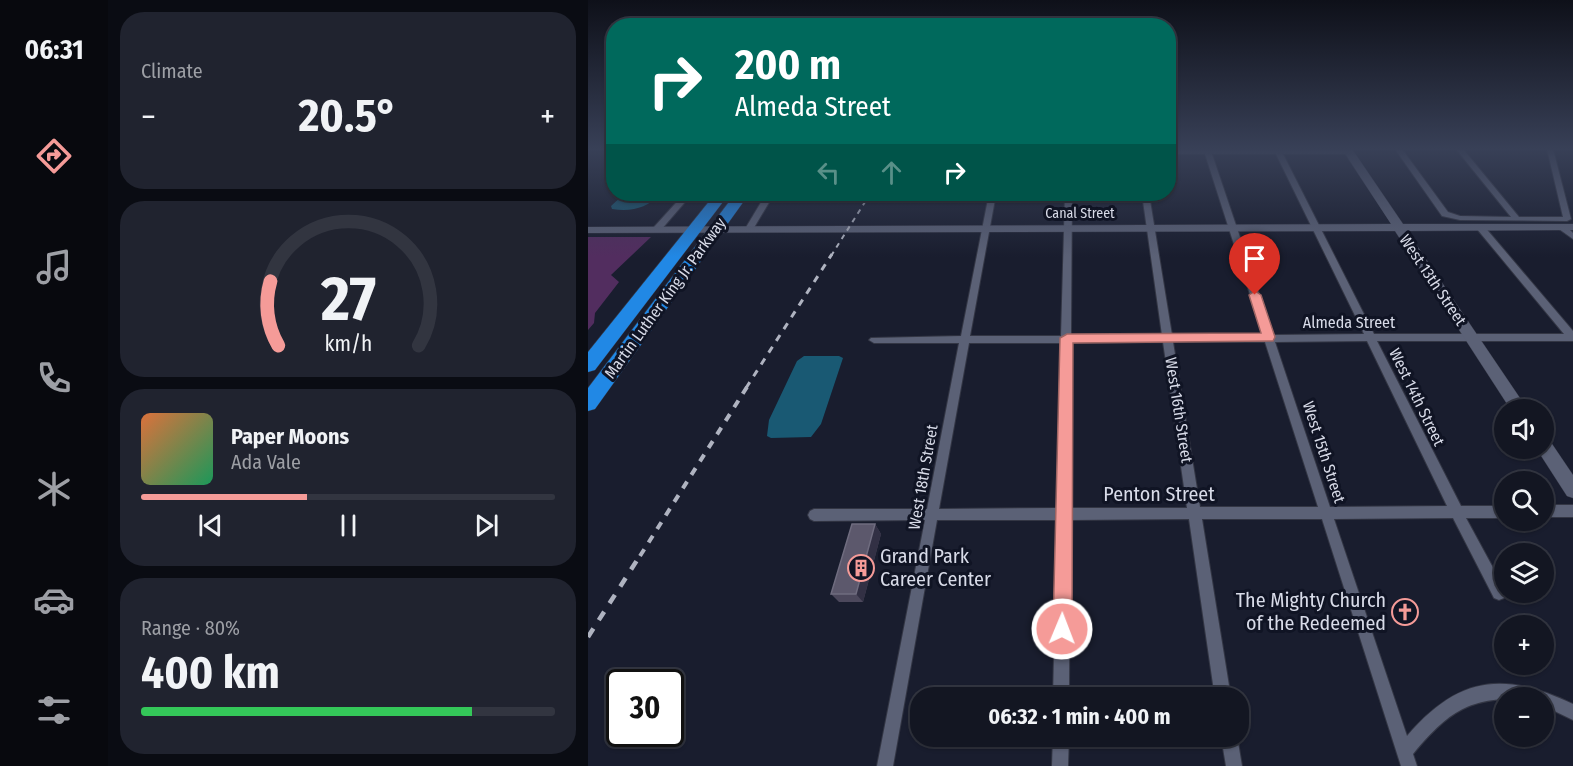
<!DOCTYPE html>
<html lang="en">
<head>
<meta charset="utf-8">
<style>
  :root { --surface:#131622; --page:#20232f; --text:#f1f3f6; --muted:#9d9fa5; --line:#323540; --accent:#f59b98 }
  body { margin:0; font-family:"Fira Sans Condensed",sans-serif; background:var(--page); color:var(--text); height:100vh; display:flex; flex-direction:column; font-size:22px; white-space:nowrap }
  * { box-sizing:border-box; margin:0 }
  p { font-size:20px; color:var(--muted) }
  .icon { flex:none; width:33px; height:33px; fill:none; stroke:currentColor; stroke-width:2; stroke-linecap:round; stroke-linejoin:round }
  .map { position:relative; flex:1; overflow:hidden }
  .details { display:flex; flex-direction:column; gap:12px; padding:12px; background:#0a0c13; width:480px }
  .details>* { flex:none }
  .guide { position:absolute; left:18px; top:18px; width:570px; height:183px; border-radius:24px; box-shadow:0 2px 4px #0004,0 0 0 2px var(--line); background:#00695c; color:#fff; overflow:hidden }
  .controls { position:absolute; left:906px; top:399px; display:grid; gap:12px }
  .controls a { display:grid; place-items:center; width:60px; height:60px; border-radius:50%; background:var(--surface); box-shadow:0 2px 4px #0004,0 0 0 2px var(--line); font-size:30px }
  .speed { position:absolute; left:18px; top:669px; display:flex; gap:12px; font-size:30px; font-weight:700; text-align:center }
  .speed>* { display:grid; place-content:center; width:78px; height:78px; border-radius:50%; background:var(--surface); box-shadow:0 2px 4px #0004,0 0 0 2px var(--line); line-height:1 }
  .speed .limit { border:3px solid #111; border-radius:9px; background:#fff; color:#111 }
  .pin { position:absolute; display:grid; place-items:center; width:51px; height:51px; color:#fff; margin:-62px -26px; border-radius:50% 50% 50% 0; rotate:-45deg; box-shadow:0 0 6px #0007 }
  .pin .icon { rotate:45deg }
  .me { position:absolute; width:66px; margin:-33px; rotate:1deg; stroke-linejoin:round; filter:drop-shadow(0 0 4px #0008) }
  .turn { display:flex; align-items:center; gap:21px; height:126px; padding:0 30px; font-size:27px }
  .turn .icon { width:78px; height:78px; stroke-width:2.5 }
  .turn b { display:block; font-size:42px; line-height:51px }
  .lanes { display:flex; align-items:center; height:57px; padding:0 30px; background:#0003; justify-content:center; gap:30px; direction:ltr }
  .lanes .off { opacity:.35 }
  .big { font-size:45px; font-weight:700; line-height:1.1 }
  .details .card { flex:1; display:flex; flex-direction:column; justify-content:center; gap:9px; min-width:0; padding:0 21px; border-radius:24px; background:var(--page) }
  .details .dial { align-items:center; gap:0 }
  .dial svg { height:156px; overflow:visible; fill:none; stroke:var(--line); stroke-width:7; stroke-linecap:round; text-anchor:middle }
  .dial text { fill:var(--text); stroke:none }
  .song { display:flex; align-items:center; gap:18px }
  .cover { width:72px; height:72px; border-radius:9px; background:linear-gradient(135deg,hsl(20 70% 55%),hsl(150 70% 35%)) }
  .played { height:6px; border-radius:3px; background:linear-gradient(90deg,var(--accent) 40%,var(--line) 40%) }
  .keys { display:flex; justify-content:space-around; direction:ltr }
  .heat { display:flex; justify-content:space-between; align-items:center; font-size:33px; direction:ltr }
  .charge { height:9px; border-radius:4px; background:linear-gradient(90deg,#34c759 80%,var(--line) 0) }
  .trip { position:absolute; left:322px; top:687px; width:339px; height:60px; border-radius:24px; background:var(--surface); box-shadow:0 2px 4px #0004,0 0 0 2px var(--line); font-weight:700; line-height:60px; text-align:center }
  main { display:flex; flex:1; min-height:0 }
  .dock { display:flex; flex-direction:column; width:108px; justify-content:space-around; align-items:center; background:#08090e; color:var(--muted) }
  .dock .icon { width:42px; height:42px }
  .dock .selected { color:var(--accent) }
  .dock b { font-size:27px; color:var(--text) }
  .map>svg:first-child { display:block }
  .green { fill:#522d5f }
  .water { fill:#195973 }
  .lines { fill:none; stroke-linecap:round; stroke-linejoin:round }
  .street-casing { stroke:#333644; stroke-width:2 }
  .secondary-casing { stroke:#333644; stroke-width:1 }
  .highway-casing { stroke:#333644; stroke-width:1 }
  .street { fill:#5b6176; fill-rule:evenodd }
  .secondary { fill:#5b6176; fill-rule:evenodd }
  .highway { fill:#2188e5; fill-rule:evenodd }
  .rail-far3 { stroke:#afb3c0; stroke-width:2; stroke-dasharray:5 5; stroke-linecap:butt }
  .rail-far2 { stroke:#afb3c0; stroke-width:3; stroke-dasharray:7 7; stroke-linecap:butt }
  .rail-far1 { stroke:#afb3c0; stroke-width:4; stroke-dasharray:8 8; stroke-linecap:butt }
  .rail { stroke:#afb3c0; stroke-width:4.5; stroke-dasharray:10 10; stroke-linecap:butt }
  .wall { fill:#4c485c }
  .shaded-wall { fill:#323044 }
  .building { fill:#5c586c; stroke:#6f6c7f; stroke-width:1.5 }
  .route { fill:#f59b98; stroke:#9f6563; stroke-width:1.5 }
  .labels { text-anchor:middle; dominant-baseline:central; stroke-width:6; stroke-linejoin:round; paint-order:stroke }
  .far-street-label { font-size:14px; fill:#d8dbe8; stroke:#101424 }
  .street-label { font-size:16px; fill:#d8dbe8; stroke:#101424 }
  .near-street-label { font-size:20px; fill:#d8dbe8; stroke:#101424 }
  .near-poi-label { font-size:20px; fill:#d8dbe8; stroke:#101424; text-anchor:start }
</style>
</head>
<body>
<main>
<nav class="dock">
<b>06:31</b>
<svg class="icon selected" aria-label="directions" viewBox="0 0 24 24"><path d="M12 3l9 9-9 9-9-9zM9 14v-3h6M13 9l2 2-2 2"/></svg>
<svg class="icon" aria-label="music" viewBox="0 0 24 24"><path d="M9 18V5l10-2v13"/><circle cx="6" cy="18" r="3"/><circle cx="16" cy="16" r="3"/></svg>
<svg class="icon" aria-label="phone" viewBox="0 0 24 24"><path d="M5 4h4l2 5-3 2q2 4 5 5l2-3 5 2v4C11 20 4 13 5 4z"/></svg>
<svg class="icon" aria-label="climate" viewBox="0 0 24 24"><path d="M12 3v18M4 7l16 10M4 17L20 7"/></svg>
<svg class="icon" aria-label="car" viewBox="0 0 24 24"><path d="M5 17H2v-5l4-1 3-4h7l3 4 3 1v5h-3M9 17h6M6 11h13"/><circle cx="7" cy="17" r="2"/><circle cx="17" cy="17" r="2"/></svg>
<svg class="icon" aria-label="filters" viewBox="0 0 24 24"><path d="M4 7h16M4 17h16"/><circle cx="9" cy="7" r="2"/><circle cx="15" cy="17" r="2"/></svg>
</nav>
<section class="details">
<div class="card"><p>Climate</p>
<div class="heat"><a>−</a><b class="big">20.5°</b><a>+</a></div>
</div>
<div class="card dial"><svg viewBox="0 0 100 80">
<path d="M14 69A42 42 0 1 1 86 69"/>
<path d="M14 69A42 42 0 0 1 10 36" stroke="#f59b98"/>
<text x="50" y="56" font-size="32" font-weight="700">27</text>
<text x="50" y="72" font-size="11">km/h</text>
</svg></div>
<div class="card">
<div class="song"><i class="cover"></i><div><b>Paper Moons</b><p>Ada Vale</p></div></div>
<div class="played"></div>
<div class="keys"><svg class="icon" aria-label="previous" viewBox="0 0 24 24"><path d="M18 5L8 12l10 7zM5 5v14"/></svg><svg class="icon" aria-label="pause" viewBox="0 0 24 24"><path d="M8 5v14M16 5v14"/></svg><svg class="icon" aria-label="next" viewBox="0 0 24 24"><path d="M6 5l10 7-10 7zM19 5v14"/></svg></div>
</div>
<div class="card"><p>Range · 80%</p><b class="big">400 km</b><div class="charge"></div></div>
</section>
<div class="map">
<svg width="985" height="766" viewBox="0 0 985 766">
  <rect width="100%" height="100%" fill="#191d2e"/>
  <!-- green -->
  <path class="green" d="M0,237h63l-40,38 8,7 -24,31 -1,10 -6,7z"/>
  <!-- water -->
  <path class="water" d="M36,194h36c-13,14 -28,18 -48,15l-1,-3z
    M216,356h35l4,2 -22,66 -10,13 -40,1 -4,-2 2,-16 28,-59z"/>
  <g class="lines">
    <defs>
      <path id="street" d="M693,149l68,1 3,2 -3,2h-66l91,180h190l-87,-105v-4h6l90,106v10h-196l84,165h43v12h-38l38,70 2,5 -2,5 -5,2 -5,-2 -41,-80 -119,1 73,217c51,-60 97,-65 166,-32v16l-29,-14v-8c-67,0 -86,2 -131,56l4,12h-16l-79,-247h-120l29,179h-16l-26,-179 -119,1 -1,178h-16l4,-178h-120l-44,246h-16l48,-246 -111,1 -4,-2 -2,-4 2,-4 4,-2h113l32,-166h-85l-5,-3 2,-2 90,-2 28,-142h7l-26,142h91l4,-142h7l-1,142 91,-1 -20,-141h7l23,141h91l-58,-181h-37v-4zM624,154h64l88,180 -91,1zM779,341l80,165 -117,1 -55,-165zM575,342l24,166h-117l1,-165zM585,342h92l53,165h-118zM381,343h92l-4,165 -118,1z
        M807,149h7l46,63 12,4 51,1 -55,-68h7l56,68h44l-16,-68h6l18,70 -4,2 -107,-1 -18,-4z
        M96,194h8l-32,37h-6v-4z
        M178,194h8l-22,37h-6l-1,-2z
        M971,225h6l8,8v6l-14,-10z
        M956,505h29v12h-29z
        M465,736h16l-1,30h-16z
        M633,736h16l5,30h-16z"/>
      <path id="secondary" d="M754,149h10l51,75h170v6l-166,1 121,179h-17l-116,-179 -807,2v-6l803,-3z
        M956,439l6,2 23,34v23l-6,-2 -29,-45 -1,-3h7z"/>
      <path id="highway" d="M127,194h14l-134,176 -7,2v-20z
        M147,194h14l-154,215 -7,2v-23z"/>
    </defs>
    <!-- street casing -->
    <use href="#street" class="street-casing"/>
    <!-- secondary casing -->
    <use href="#secondary" class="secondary-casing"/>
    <!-- highway casing -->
    <use href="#highway" class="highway-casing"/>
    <!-- street -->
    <use href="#street" class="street"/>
    <!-- secondary -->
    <use href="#secondary" class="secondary"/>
    <!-- highway -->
    <use href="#highway" class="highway"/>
    <!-- rail-far3 -->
    <path class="rail-far3" d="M243,256l39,-62"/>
    <!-- rail-far2 -->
    <path class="rail-far2" d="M158,388l86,-134"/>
    <!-- rail-far1 -->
    <path class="rail-far1" d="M52,556l107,-169"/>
    <!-- rail -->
    <path class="rail" d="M0,637l53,-83"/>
  </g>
  <!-- wall -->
  <path class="wall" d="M287,524l6,10 -18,68h-24l-8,-8z"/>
  <!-- shaded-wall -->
  <path class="shaded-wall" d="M287,524l6,10 -18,68 -7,-8z"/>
  <!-- building -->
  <path class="building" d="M264,524h23l-19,70h-25z"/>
  <!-- sky -->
  <linearGradient id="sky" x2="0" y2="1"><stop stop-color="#0e1019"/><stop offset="0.58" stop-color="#384057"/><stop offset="1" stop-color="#384057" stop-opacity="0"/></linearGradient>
  <rect width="985" height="257" fill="url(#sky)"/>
  <!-- route -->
  <path class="route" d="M667,291l6,4 14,42 -2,4 -200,2 -1,286 -3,6 -7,3 -7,-3 -2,-6 7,-291 7,-4 194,-1 -12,-38z"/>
  <!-- icons -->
  <defs>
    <symbol id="building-ring" viewBox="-11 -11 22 22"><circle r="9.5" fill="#101424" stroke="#f59b98" stroke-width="1.5"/><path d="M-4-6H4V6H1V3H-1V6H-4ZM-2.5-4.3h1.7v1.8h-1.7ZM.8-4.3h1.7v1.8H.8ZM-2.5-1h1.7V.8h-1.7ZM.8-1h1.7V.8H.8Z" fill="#f59b98"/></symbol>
    <symbol id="church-ring" viewBox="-11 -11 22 22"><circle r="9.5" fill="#101424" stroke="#f59b98" stroke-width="1.5"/><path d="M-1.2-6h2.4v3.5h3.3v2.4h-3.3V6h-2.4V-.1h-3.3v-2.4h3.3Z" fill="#f59b98"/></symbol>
  </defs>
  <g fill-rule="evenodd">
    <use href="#building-ring" x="258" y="553" width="30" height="30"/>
    <use href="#church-ring" x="802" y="597" width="30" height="30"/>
  </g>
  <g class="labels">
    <!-- far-street labels -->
    <g class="far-street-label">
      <text x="492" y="213">Canal Street</text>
    </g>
    <!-- street labels -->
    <g class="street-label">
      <text transform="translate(845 280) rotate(56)">West 13th Street</text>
      <text transform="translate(77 298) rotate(-54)">Martin Luther King Jr. Parkway</text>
      <text x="761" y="322">Almeda Street</text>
      <text transform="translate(829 397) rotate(64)">West 14th Street</text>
      <text transform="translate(591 410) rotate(81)">West 16th Street</text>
      <text transform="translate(736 452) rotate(72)">West 15th Street</text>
      <text transform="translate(335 477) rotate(-80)">West 18th Street</text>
    </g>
    <!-- near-street labels -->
    <g class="near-street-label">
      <text x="571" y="494">Penton Street</text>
    </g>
    <!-- near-poi labels -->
    <g class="near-poi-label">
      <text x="292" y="556">Grand Park<tspan x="292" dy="23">Career Center</tspan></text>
      <text x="798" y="600" text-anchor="end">The Mighty Church<tspan x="798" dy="23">of the Redeemed</tspan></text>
    </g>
  </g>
</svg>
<div class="controls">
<a><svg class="icon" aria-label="sound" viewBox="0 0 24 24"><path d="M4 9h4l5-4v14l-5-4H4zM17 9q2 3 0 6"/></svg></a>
<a><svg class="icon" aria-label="search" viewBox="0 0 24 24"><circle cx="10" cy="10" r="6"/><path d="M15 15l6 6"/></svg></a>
<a><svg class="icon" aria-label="layers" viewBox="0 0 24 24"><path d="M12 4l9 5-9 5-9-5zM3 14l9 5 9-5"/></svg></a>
<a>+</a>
<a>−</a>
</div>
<div class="speed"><div class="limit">30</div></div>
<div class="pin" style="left:667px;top:295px;background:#d93025"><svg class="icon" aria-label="arrive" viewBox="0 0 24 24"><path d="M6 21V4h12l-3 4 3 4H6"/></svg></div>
<svg class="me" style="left:474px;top:629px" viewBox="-20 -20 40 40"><circle r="17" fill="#f59b98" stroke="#fff" stroke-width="3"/><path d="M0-11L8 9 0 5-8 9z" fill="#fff"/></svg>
<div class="trip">06:32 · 1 min · 400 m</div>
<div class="guide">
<div class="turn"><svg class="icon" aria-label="right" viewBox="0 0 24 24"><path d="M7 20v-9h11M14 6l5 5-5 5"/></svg><div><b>200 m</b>Almeda Street</div></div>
<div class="lanes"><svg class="icon off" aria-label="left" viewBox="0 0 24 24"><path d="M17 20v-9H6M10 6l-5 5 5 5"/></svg><svg class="icon off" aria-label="ahead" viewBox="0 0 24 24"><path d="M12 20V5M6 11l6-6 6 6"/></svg><svg class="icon" aria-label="right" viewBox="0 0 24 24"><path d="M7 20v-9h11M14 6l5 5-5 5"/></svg></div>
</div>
</div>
</main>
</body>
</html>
